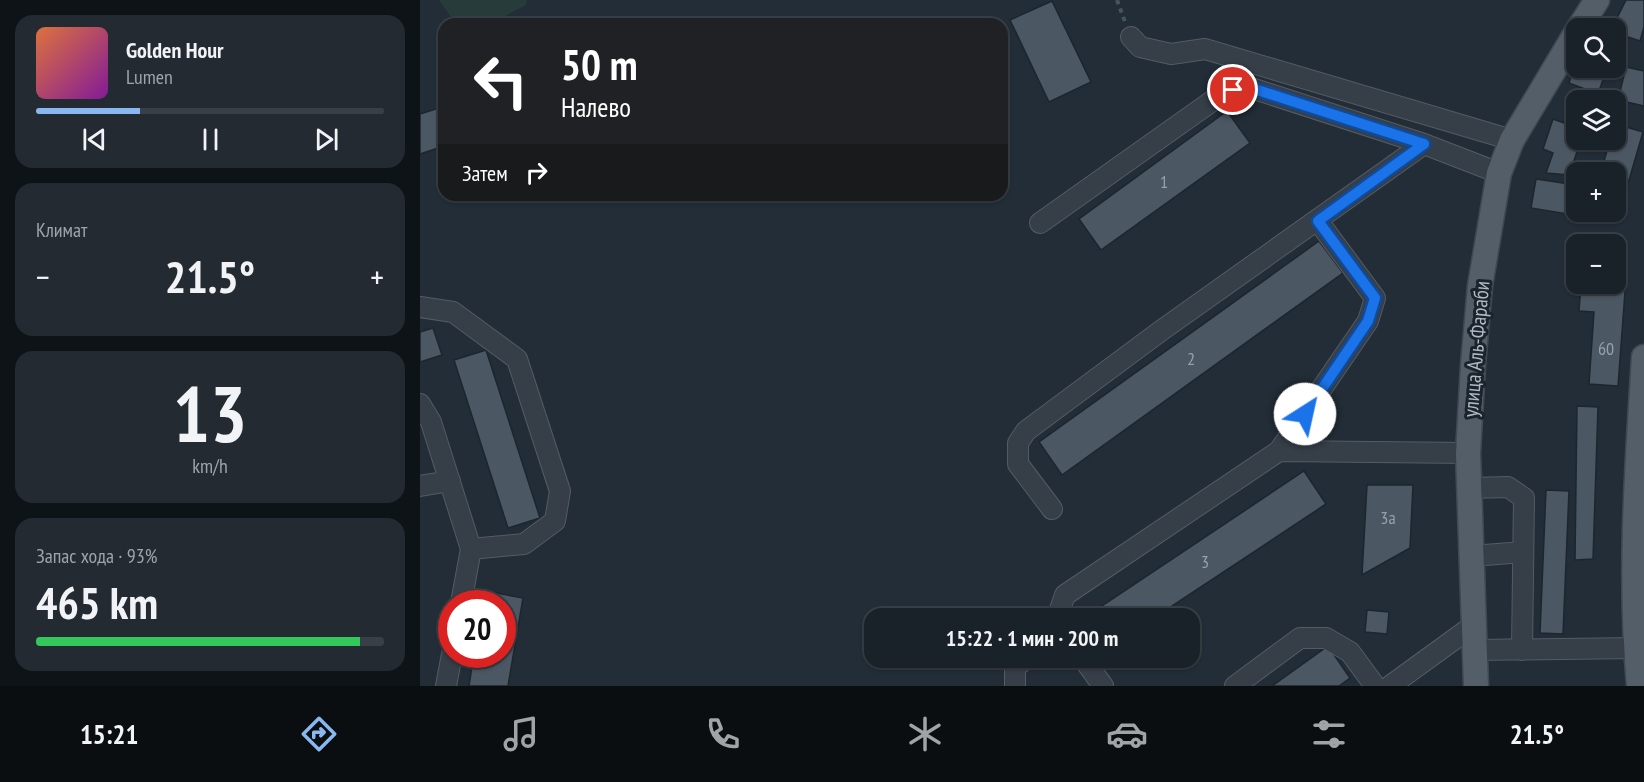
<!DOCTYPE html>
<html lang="ru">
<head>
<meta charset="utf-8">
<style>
  :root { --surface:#1a2229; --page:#232a31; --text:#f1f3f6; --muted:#9fa4a8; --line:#383f46; --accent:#89b8f1 }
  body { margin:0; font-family:"PT Sans Narrow",sans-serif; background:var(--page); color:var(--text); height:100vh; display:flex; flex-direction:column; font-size:22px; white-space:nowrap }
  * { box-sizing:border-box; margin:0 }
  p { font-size:20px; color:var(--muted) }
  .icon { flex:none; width:33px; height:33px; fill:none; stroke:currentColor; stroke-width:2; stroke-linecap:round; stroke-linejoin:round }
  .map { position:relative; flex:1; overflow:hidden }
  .side { display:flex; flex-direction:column; gap:15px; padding:15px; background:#0e1317; width:420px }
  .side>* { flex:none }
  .banner { position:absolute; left:18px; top:18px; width:570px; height:183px; border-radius:18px; box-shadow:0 2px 4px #0004,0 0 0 2px var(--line); background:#202124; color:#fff; overflow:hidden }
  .fabs { position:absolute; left:1146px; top:18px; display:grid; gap:12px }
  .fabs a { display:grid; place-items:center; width:60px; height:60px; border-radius:12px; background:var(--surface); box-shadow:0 2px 4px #0004,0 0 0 2px var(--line); font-size:30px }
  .speed { position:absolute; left:18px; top:590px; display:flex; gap:12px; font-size:30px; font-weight:700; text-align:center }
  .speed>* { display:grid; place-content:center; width:78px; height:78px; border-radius:50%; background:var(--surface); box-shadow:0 2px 4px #0004,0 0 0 2px var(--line); line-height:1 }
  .speed .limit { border:9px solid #d22; background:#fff; color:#111 }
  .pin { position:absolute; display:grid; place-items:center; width:51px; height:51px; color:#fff; margin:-26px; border:3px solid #fff; border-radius:50%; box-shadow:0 2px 6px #0007 }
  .me { position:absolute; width:66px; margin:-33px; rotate:35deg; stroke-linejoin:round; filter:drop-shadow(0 0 4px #0008) }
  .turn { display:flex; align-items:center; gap:21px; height:126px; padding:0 24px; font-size:27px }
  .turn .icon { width:78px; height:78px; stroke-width:2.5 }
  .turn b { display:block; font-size:42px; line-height:51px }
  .then { display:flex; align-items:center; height:57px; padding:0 24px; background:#0003; gap:12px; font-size:22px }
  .big { font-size:45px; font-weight:700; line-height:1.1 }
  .side .widget { flex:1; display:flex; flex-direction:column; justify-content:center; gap:9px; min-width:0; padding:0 21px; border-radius:18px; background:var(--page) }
  .side .dial { align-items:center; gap:0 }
  .dial b { font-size:78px; line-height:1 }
  .song { display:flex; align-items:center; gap:18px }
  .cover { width:72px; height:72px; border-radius:9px; background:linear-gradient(135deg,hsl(20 70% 55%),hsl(290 70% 35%)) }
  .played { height:6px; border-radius:3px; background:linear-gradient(90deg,var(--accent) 30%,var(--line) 30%) }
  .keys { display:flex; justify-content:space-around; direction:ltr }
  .heat { display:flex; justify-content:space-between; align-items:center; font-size:33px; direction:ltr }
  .charge { height:9px; border-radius:4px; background:linear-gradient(90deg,#34c759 93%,var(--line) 0) }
  .trip { position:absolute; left:444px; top:608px; width:336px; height:60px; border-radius:18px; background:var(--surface); box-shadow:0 2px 4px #0004,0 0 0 2px var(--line); font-weight:700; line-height:60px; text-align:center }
  .dock { display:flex; height:96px; justify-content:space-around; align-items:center; background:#0a0e10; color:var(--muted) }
  .dock .icon { width:42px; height:42px }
  .dock .selected { color:var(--accent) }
  .dock b { font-size:27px; color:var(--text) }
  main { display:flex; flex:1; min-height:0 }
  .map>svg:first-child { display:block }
  .green { fill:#273b3a }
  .building { fill:#4b5763; stroke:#1d262f; stroke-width:1.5 }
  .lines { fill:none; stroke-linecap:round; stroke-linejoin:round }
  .minor-casing { stroke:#535c66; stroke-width:22 }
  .major-casing { stroke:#3f4851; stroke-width:27 }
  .path { stroke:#445758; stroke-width:4; stroke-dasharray:4.5 4.5; stroke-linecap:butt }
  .minor { stroke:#363e48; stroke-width:20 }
  .major { stroke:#545e68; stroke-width:24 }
  .route-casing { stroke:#114b97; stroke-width:15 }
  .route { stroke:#1a73e8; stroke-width:10 }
  .labels { text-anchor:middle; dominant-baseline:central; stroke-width:6; stroke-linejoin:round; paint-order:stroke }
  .number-label { font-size:18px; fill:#97a0ac }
  .street-label { font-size:21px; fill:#b0b9c4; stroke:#1b242c }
</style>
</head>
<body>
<main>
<section class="side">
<div class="widget">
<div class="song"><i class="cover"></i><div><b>Golden Hour</b><p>Lumen</p></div></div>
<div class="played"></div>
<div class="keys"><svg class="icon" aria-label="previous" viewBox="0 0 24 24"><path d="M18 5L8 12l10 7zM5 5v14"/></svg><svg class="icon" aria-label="pause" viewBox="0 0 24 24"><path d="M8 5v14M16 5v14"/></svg><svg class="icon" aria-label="next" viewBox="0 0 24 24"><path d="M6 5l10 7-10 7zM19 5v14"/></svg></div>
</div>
<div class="widget"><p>Климат</p>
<div class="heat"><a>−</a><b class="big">21.5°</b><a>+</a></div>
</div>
<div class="widget dial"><b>13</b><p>km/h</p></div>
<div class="widget"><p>Запас хода · 93%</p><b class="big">465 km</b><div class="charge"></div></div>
</section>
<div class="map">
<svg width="1224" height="686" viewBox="0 0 1224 686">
  <rect width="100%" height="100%" fill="#222d37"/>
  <!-- green -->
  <path class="green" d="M19,0h88l-1,5 -36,19 -35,-1z"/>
  <!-- building -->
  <path class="building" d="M1206,0h18v27l-4,14 -24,-8v-5h-4z
    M632,1l39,81 -42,20 -39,-82z
    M1156,61v7h31l-9,26 -29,-11z
    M1206,67l18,4v35l-26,-6z
    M1149,107l7,3v30h5l-12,35 -23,-2 7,-20 -10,-4 10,-30 11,4z
    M19,108l5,16v22l-24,8v-40z
    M807,111l23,32 -149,107 -22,-31z
    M1196,124l27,8 -16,55 -11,-3v-12h-15l9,-32h6z
    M1116,179l40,6v27h40v-20l5,1 -5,29 -85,-14z
    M899,241l24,32 -281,202 -23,-33z
    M1196,264l11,1 -9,121 -29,-2 5,-72 -15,-1 2,-27h35z
    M13,328l9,27 -22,7v-30z
    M66,350l54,168 -32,10 -54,-168z
    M1157,406l21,1 -5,152 -18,1z
    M884,471l22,33 -172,114h-70z
    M947,485h46l-3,63 -48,27z
    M1126,490l23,1 -6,143 -23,-1z
    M65,591l38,7 -15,88h-39l5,-32h28v-51h-19z
    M947,610l22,2 -2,22 -22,-2z
    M908,646l22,32 -11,8h-67z"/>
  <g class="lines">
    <defs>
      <path id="minor" d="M711,37l9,10 31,7 34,-5 307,91
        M620,223l182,-129 23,-8 179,58 75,29
        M0,307l33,5 64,47 43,132 -5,30 -31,23 -53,5
        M0,404l11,18 40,127 -10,54
        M859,451l189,2
        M0,486l30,-5
        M1050,488l38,-1 16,11 -2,152
        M632,509l-34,-45v-21l8,-12 136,-101 262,-186
        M1052,556l51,-4
        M637,618l8,-23 214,-144 89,-130 7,-23 -57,-77
        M1055,650l161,-2 8,1
        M662,657l21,29
        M26,686l6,-32
        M595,686v-19l13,-10
        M815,686l65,-48h26l24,14 25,34
        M970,686l84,-61"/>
      <path id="major" d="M1159,28l18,-28
        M1056,686l-8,-233 5,-88 7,-79 19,-113 13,-33 64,-107
        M1219,686c-10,-110 -2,-219 5,-329"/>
    </defs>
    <!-- minor casing -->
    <use href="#minor" class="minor-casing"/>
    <!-- major casing -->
    <use href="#major" class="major-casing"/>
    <!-- path -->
    <path class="path" d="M697,0l8,22"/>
    <!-- minor -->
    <use href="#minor" class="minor"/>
    <!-- major -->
    <use href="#major" class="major"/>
  </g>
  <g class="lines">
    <defs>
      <path id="route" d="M813,90l12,-4 179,58 -106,77 57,77 -7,23 -63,93"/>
    </defs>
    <!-- route casing -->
    <use href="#route" class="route-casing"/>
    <!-- route -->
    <use href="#route" class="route"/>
  </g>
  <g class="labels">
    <!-- number labels -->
    <g class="number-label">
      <text x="744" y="181">1</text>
      <text x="1186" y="348">60</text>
      <text x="771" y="358">2</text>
      <text x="968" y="517">3а</text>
      <text x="785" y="561">3</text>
    </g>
    <!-- street labels -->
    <g class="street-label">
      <text transform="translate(1056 349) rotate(-85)">улица Аль-Фараби</text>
    </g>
  </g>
</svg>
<div class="fabs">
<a><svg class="icon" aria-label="search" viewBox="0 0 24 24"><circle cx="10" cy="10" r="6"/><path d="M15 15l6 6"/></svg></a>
<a><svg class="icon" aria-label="layers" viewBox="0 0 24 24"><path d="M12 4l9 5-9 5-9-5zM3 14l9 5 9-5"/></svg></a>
<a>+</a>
<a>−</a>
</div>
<div class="speed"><div class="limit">20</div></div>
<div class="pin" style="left:813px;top:90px;background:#d93025"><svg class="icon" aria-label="arrive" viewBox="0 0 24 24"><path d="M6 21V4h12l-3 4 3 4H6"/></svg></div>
<svg class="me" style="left:885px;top:414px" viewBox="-20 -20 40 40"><circle r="19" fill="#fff"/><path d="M0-13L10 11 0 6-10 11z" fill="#1a73e8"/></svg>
<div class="trip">15:22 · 1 мин · 200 m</div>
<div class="banner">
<div class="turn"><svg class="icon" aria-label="left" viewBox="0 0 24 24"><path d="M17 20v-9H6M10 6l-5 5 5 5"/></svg><div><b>50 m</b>Налево</div></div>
<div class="then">Затем<svg class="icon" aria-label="right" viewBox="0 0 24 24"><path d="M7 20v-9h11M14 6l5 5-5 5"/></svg></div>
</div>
</div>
</main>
<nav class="dock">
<b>15:21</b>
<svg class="icon selected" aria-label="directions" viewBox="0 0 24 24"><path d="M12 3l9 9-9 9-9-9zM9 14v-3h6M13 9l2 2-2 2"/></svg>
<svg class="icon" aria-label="music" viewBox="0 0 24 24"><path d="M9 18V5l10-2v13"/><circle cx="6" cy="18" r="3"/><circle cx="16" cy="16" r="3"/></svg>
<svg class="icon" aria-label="phone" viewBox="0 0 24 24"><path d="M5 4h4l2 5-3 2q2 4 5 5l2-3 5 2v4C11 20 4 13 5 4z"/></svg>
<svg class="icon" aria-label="climate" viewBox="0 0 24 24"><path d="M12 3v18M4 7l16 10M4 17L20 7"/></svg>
<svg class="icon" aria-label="car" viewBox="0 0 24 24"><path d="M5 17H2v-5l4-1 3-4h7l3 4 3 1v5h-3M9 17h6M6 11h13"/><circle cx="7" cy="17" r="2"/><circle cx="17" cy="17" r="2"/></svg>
<svg class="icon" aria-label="filters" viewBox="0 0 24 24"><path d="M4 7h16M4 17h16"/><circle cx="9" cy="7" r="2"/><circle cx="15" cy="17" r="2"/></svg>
<b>21.5°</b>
</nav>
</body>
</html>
